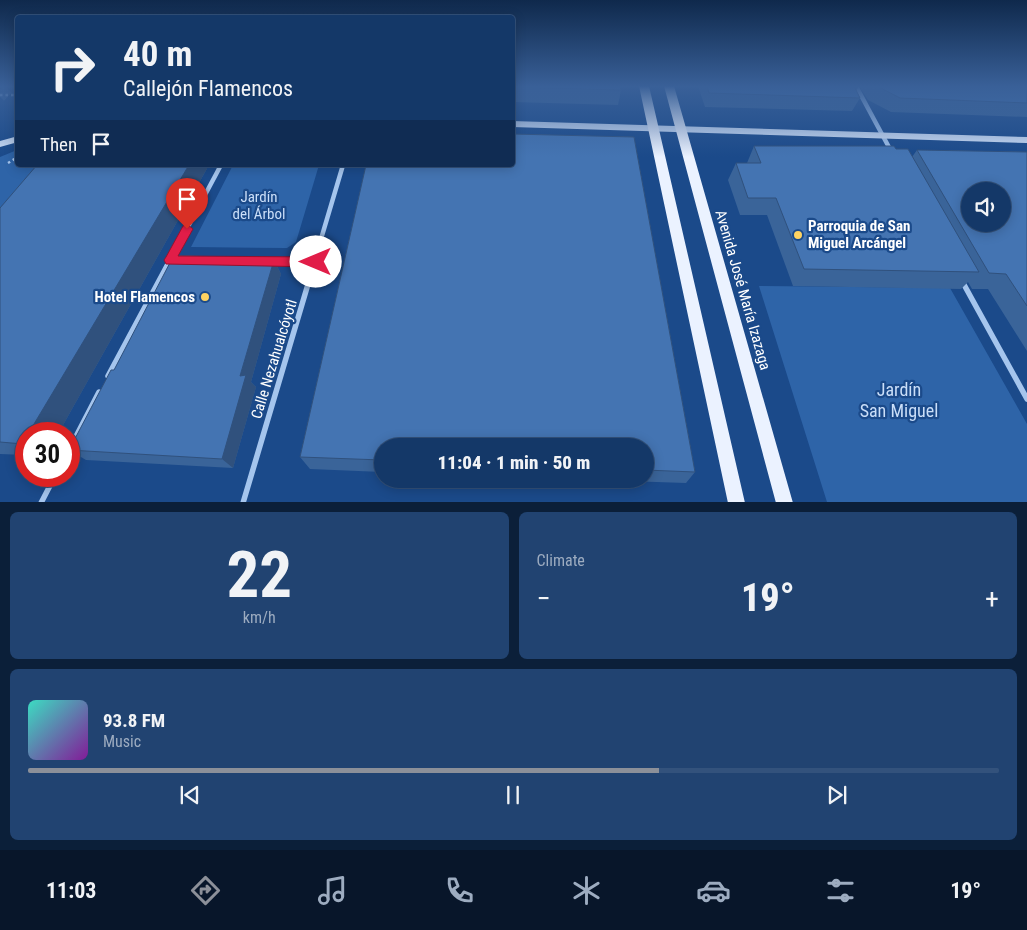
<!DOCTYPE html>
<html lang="en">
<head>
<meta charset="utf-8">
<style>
  :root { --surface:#143868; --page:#214371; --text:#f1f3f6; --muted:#9dacc0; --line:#33527c; --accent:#8c9099 }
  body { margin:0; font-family:"Roboto Condensed",sans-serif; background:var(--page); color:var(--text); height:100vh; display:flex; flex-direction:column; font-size:19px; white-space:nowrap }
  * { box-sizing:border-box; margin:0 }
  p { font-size:16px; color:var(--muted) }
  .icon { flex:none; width:28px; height:28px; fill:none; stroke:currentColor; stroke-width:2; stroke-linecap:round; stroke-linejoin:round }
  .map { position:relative; height:502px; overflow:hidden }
  .sheet { display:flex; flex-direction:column; gap:10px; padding:10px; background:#0b1f39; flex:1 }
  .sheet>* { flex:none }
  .banner { position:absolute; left:15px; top:15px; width:500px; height:152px; border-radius:5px; box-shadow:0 2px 12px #0003,0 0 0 1px var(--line); background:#143868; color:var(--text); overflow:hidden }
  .buttons { position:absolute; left:961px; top:182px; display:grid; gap:10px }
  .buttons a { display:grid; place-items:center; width:50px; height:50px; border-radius:50%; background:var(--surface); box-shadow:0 2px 12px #0003,0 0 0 1px var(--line); font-size:25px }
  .speed { position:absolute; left:15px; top:422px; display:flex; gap:10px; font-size:25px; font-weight:700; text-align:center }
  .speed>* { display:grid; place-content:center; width:65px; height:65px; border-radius:50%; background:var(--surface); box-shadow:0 2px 12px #0003,0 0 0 1px var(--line); line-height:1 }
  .speed .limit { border:8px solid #d22; background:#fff; color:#111 }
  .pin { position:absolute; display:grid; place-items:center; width:42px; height:42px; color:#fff; margin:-51px -21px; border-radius:50% 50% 50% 0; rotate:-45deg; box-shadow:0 0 5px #0007 }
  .pin .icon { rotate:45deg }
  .me { position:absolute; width:55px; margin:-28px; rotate:270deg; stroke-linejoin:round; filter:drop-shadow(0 0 4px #0008) }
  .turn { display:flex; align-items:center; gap:18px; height:105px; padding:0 25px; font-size:22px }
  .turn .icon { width:65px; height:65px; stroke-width:2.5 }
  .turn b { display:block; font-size:35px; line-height:42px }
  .then { display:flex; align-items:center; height:48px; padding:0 25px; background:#0003; gap:10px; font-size:19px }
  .big { font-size:38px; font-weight:800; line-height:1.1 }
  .sheet .widget { flex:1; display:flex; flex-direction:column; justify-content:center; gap:8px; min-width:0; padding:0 18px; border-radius:8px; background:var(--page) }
  .sheet .dial { align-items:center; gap:0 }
  .dial b { font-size:65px; line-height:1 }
  .song { display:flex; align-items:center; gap:15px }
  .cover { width:60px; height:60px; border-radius:8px; background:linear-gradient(135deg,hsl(170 70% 55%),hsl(290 70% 35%)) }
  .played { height:5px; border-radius:2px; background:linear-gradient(90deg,var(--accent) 65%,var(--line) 65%) }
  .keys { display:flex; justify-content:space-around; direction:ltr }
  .heat { display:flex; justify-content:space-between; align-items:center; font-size:28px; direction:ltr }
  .sheet .tiles { flex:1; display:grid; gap:10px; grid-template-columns:1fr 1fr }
  .widget:last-child { grid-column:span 2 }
  .trip { position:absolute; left:374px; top:438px; width:280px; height:50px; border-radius:25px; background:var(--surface); box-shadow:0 2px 12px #0003,0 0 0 1px var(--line); font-weight:800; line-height:50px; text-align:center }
  .tab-bar { display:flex; height:80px; justify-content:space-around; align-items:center; background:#08162a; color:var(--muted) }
  .tab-bar .icon { width:35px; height:35px }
  .tab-bar .current { color:var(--accent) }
  .tab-bar b { font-size:22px; color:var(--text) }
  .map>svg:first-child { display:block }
  .green { fill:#2e64a8 }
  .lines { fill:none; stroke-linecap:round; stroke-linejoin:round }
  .primary-tunnel { stroke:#3d659c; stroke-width:11; stroke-dasharray:11 5.5; stroke-linecap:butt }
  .path { stroke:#a5c5ed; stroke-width:2.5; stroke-dasharray:2.5 3; stroke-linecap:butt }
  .minor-far1 { stroke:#a5c5ed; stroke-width:4.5 }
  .minor { stroke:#a5c5ed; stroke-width:5.5 }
  .secondary { fill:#d2e2f9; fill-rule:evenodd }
  .primary { fill:#ebf2ff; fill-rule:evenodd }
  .wall { fill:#3a6499 }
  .shaded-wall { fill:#30517d }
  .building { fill:#4474b2; stroke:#30517d; fill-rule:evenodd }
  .route { fill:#e11d48; stroke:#92132f }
  .poi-dot { fill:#fed362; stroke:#1b4a8a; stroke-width:2 }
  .labels { text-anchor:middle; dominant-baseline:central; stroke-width:4.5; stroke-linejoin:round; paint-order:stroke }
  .park-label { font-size:15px; fill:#cbdff9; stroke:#1b4a8a }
  .poi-label { font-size:15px; font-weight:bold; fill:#fff; stroke:#1b4a8a; text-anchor:start }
  .street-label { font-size:15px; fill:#fff; stroke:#1b4a8a }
  .near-park-label { font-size:18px; fill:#cbdff9; stroke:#1b4a8a }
</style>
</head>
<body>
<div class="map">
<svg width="1027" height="503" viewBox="0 0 1027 503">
  <rect width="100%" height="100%" fill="#1b4a8a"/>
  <!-- green -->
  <path class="green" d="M17,150l1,15h44l-62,57v-65z
    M233,165h86l-23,77 -9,6 -96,-1z
    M759,286l191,2 77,136v78h-200z"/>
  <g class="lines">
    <!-- primary-tunnel -->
    <path class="primary-tunnel" d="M0,97l10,-11"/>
    <!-- path -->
    <path class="path" d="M0,95h18
      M8,163l10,-6"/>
    <!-- minor-far1 -->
    <path class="minor-far1" d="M856,86l35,65
      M271,262h45
      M167,266l54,-101
      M313,266l30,-101"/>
    <!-- minor -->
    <path class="minor" d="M962,281l65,118
      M108,376l60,-112
      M69,450l30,-58
      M41,503l14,-27
      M243,503l71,-239"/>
    <!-- secondary -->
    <path class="secondary" d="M512,121l515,16v6l-515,-16z
      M18,136v6l-18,5v-6z"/>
    <!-- primary -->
    <path class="primary" d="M639,86h10l96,417h-17z
      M664,86h10l119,417h-17z"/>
  </g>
  <!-- wall -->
  <path class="wall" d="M512,86l109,4 -3,15 -106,-3z
    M698,86h161l-3,5 4,7 -8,13 -147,-4z
    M859,86h168v31l-136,-5 -23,-12z
    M512,134l122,3 61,335 -9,11 -120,-4h79v-33h-263v26l-72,-3 -10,-12 66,-292h146z
    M754,146l142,3 16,8 5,-7 110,2v199l-39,-62h-16l-4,-7 -7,7 -168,-3 -26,-71h-27l-12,-35 8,-17h11z
    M37,165h172l-151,269h-32v21l-26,-1v-246z
    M274,260l7,14 -30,108 5,5 -23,81 -147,-8 -17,-10 45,-80z"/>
  <!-- shaded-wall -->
  <path class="shaded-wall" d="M189,165h20l-151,269h-30z
    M274,260l7,14 -30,108 5,5 -23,81 -11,-9 18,-83z
    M26,437v9l-3,-2z"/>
  <!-- building -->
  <path class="building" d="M512,86h108l1,4 -109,-3z
    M707,86h147l6,12 -151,-5z
    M877,86h150v17l-127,-5z
    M512,134l122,3 61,335 -50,-2v-24h-263v14l-82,-3 66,-292h146z
    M754,146h140l2,3h12l71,123 -175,-3 -28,-71h-28l-12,-35h25z
    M917,150l110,2v154l-21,-32 -17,-1zM970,191h32v33h-32z
    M37,165h152l-161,269h-2v3l-3,7 -23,-2v-234z
    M174,255l100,5 -34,116 6,-1 -24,84 -153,-9 42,-80h3z"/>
  <!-- sky -->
  <linearGradient id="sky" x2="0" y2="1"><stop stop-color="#0f294c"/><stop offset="0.55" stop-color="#396098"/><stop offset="1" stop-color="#396098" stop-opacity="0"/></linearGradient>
  <rect width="1027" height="157" fill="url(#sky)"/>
  <!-- route -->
  <path class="route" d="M187,224l6,5 -15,27 138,1 6,5 -6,5 -150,-3 -2,-4 2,-3 17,-31z"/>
  <!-- markers -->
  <g class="poi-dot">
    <circle cx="798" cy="235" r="5"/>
    <circle cx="205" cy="297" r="5"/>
  </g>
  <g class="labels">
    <!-- park labels -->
    <g class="park-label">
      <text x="259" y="197">Jardín<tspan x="259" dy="17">del Árbol</tspan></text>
    </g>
    <!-- poi labels -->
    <g class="poi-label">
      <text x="808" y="226">Parroquia de San<tspan x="808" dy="17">Miguel Arcángel</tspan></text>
      <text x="195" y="297" text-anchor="end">Hotel Flamencos</text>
    </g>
    <!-- street labels -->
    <g class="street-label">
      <text transform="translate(743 290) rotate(74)">Avenida José María Izazaga</text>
      <text transform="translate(274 359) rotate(-73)">Calle Nezahualcóyotl</text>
    </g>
    <!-- near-park labels -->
    <g class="near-park-label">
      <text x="899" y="389">Jardín<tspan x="899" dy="21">San Miguel</tspan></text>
    </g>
  </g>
</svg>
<div class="buttons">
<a><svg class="icon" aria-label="sound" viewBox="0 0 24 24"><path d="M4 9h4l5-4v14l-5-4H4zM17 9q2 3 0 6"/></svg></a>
</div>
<div class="speed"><div class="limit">30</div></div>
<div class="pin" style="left:187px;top:229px;background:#d93025"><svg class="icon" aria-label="arrive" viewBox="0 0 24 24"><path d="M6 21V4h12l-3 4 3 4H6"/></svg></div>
<svg class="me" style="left:316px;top:262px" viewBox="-20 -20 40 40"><circle r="19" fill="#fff"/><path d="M0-13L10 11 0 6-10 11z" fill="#e11d48"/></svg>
<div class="trip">11:04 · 1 min · 50 m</div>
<div class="banner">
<div class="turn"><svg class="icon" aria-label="right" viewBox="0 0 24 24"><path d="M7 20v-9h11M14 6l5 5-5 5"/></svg><div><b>40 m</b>Callejón Flamencos</div></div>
<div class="then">Then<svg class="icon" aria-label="arrive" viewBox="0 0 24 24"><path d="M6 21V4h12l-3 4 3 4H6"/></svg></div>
</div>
</div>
<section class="sheet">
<div class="tiles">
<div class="widget dial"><b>22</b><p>km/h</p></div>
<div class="widget"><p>Climate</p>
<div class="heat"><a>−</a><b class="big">19°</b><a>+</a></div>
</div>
<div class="widget">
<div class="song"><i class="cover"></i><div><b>93.8 FM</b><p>Music</p></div></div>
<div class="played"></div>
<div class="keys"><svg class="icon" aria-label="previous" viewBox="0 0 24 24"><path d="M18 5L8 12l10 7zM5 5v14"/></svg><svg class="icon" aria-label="pause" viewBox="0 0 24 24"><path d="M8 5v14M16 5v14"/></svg><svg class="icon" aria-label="next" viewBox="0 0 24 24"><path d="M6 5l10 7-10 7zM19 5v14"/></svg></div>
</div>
</div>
</section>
<nav class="tab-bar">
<b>11:03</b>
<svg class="icon current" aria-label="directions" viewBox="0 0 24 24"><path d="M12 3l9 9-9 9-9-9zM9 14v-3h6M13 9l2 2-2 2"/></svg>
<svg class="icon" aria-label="music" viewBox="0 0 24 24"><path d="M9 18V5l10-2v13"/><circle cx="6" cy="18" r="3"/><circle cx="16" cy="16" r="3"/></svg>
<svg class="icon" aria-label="phone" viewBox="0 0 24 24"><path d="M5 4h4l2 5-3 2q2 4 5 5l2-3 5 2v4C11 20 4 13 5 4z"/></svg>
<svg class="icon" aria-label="climate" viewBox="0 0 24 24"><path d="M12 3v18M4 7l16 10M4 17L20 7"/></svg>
<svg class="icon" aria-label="car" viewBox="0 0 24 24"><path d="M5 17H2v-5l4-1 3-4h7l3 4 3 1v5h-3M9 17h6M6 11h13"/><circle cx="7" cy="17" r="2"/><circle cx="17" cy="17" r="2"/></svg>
<svg class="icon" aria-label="filters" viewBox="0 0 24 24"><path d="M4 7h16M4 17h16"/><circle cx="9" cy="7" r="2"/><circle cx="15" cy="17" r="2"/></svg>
<b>19°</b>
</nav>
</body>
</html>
